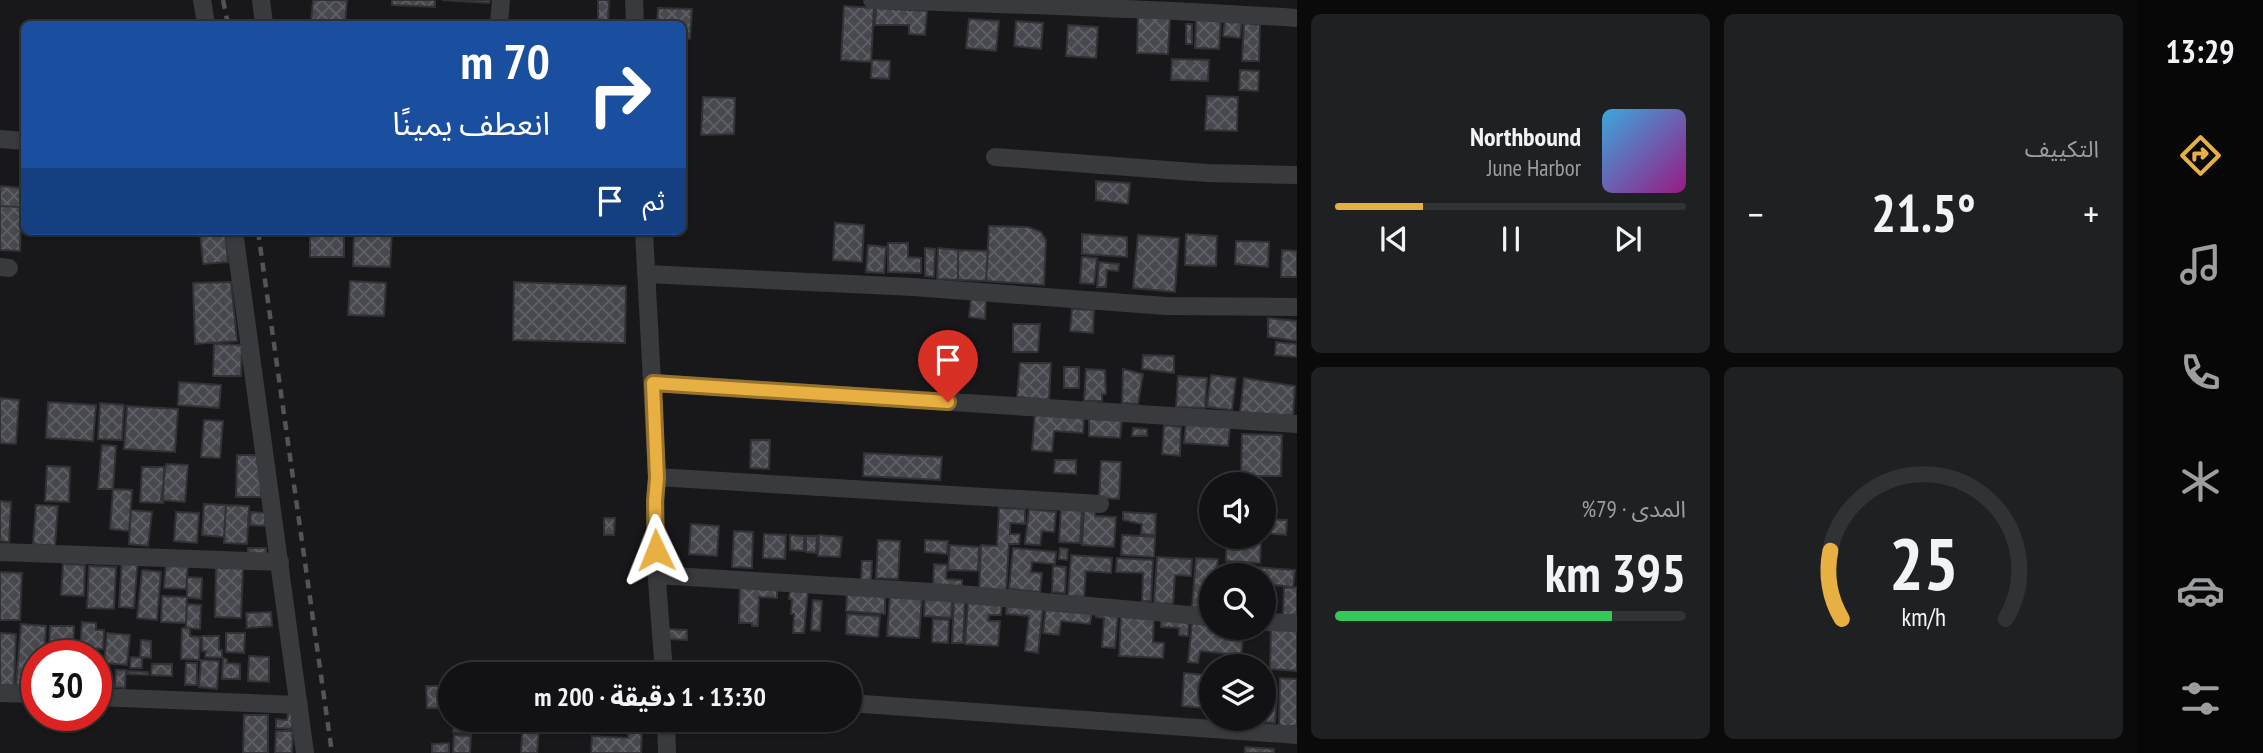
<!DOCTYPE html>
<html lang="ar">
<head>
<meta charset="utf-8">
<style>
  :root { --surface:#121214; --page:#1f2022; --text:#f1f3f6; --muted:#9c9ea0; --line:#313234; --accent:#e8af42 }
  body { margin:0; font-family:"PT Sans Narrow","Noto Sans Arabic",sans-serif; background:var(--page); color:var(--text); direction:rtl; height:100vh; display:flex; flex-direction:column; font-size:26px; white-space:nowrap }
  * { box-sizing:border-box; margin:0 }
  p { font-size:23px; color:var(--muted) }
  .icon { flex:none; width:38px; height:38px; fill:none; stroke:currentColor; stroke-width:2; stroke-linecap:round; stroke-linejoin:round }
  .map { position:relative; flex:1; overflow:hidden; direction:ltr }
  .side { display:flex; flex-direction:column; gap:14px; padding:14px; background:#0a0a0b; width:840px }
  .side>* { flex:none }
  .top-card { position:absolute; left:21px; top:21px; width:665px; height:214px; border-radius:10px; box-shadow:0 2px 5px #0004,0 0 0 2px var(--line); direction:rtl; background:#1a4fa0; color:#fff; overflow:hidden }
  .fabs { position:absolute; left:1199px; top:472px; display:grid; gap:14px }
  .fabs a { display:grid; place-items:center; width:77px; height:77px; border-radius:50%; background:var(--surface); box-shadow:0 2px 5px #0004,0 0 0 2px var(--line); font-size:35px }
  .speed { position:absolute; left:21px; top:640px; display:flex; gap:14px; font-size:35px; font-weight:700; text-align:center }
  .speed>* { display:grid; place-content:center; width:91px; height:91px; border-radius:50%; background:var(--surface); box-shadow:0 2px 5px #0004,0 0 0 2px var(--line); line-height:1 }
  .speed .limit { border:10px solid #d22; background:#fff; color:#111 }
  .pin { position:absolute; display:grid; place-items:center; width:60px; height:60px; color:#fff; margin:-72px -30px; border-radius:50% 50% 50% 0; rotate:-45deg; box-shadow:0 0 7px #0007 }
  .pin .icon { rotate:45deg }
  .me { position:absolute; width:77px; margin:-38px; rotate:358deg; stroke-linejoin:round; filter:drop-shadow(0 0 5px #0008) }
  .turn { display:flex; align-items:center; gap:24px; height:147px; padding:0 21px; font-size:32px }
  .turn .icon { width:91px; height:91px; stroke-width:2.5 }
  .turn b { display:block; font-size:49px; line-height:60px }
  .then { display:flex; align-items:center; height:66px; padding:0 21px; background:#0003; gap:14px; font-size:26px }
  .big { font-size:52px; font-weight:700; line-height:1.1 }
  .side .tile { flex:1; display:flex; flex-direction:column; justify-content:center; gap:10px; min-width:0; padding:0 24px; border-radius:10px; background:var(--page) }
  .side .dial { align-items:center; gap:0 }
  .dial svg { height:182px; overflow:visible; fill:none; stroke:var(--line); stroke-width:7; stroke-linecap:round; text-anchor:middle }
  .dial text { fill:var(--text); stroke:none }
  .song { display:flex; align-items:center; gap:21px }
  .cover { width:84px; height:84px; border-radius:10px; background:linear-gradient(135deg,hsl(200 70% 55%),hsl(310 70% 35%)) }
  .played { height:7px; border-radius:4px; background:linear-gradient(90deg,var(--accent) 25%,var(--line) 25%) }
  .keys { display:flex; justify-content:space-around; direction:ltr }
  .heat { display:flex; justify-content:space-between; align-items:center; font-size:38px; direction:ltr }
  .charge { height:10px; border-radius:5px; background:linear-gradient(90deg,#34c759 79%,var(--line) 0) }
  .side .tiles { flex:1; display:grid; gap:14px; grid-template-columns:repeat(2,1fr) }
  .trip { position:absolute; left:438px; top:662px; width:424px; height:70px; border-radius:35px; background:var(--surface); box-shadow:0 2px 5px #0004,0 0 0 2px var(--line); font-weight:700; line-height:70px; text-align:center; direction:rtl }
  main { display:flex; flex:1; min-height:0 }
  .tab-bar { display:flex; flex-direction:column; width:126px; justify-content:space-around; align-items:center; background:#070708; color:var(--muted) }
  .tab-bar .icon { width:49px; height:49px }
  .tab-bar .selected { color:var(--accent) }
  .tab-bar b { font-size:32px; color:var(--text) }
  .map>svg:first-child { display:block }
  .building { fill:url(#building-cross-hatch); stroke:#323236; stroke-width:2 }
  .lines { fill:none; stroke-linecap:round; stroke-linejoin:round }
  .minor { stroke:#393a3e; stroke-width:18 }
  .rail { stroke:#525459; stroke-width:4.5; stroke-dasharray:9 7; stroke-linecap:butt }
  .route-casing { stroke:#97722b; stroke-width:18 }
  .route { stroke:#e8af42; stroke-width:12 }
</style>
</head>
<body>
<main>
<nav class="tab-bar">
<b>13:29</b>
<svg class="icon selected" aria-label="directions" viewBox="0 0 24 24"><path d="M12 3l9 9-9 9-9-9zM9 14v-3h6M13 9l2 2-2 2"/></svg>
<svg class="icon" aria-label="music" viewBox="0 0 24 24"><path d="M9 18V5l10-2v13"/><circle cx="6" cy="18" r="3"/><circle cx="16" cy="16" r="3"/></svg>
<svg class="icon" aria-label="phone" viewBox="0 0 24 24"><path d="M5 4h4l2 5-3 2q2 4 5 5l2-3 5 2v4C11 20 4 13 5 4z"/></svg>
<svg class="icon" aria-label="climate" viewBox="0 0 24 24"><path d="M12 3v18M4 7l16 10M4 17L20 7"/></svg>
<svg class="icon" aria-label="car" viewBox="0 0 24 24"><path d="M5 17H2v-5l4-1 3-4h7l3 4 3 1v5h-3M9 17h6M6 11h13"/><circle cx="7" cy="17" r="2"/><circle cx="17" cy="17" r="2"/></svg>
<svg class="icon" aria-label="filters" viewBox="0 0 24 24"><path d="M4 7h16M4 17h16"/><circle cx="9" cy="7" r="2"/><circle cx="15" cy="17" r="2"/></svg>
</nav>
<section class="side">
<div class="tiles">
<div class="tile"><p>التكييف</p>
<div class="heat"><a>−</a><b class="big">21.5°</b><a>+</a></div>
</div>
<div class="tile">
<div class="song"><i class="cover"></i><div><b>Northbound</b><p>June Harbor</p></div></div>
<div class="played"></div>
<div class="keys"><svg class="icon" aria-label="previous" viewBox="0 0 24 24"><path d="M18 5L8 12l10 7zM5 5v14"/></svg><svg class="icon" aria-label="pause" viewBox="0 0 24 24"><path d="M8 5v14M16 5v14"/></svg><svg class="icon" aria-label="next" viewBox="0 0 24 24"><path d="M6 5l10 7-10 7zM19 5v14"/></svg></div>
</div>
<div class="tile dial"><svg viewBox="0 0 100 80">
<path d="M14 69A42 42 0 1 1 86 69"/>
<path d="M14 69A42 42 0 0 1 9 39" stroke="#e8af42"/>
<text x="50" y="56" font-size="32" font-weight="700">25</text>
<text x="50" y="72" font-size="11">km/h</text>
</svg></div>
<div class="tile"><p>المدى · 79%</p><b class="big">395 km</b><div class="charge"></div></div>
</div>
</section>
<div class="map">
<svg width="1297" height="753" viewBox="0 0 1297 753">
  <defs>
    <pattern id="building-cross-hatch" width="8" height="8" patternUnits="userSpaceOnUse" patternTransform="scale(1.75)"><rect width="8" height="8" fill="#47484d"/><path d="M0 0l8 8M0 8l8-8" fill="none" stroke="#5f6065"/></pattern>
  </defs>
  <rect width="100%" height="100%" fill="#18181a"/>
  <!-- building -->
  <path class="building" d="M313,0h34l-2,24h-34z
    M392,0h43v7l-43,-2z
    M442,0h48l-1,3z
    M598,0h11l-1,24h-10z
    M844,6l30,2 -3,54 -30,-2z
    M658,8l34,1 -2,30 -8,-1v-14h-25z
    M876,8l51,3 -2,24 -16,-1v-9h-34z
    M1138,17l32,1 -2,36 -31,-1z
    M1196,17l25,1 -2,31 -24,-1z
    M969,19l30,2 -3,30 -30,-3z
    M1225,19l17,1 -2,18 -17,-2z
    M1016,21l27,2 -2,26 -27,-3z
    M1244,23l16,2 -1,36h-17z
    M1186,24h6v20h-6z
    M1068,25l30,2 -2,31 -30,-2z
    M1172,59l37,1 -1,21 -37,-1z
    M872,60l18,1 -1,18 -18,-1z
    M1240,70l19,1 -1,20 -19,-1z
    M1207,96l31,1 -1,34 -32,-1z
    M703,97l32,1 -1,36 -33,1z
    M1096,181l34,2 -2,21 -32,-4z
    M0,186l22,2 -1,19 -21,-1z
    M0,206l21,1 -1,44 -20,-1z
    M835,223l29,2 -2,37 -29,-2z
    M989,226l39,1 13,5 5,8 -2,45 -58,-4z
    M200,231h25l3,31 -25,2z
    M310,231h34v26h-34z
    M354,231h38l-2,36 -37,-1z
    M1082,234l45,3v20l-45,-3z
    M1186,234l31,2 -1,30 -31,-1z
    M1138,235l41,3 -4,54 -42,-4z
    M1236,241l33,1 -1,25 -33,-3z
    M888,243h20v14l13,1v15l-33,-1z
    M868,245l18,2 -2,26 -18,-1z
    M925,248l10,1 -1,28 -9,-1z
    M938,248l20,2v30l-21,-1z
    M958,250l30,1 -2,30 -28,-1z
    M1282,250l15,1v26h-16z
    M1082,257l15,1 -3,26 -14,-1z
    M1099,262l20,2 -1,7 -11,-1 -1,17h-9z
    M350,281l36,2 -2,33 -36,-1z
    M231,282l6,59 -42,3 -2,-61z
    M514,282l112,4 -1,57 -112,-3z
    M971,299l15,1 -1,19 -16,-2z
    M1072,309l22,1 -1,23 -23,-2z
    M1268,318l29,3v20l-29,-4z
    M1013,324h27l-2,28h-25z
    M1276,342l21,2v13l-22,-2z
    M214,344l28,1 -1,31h-28z
    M1143,355l31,1v17l-32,-4z
    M1020,363h31l-2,37 -32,-3z
    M1064,367h15v21h-15z
    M1086,369l19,1 1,24h-4v7h-18z
    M1123,369l20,5 -5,30 -16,-1z
    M1211,375l25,3 -4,32 -25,-3z
    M1178,376l29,2 -2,30 -29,-1z
    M1244,378l51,8 -2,30 -53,-4z
    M179,382l42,3 -2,23 -41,-3z
    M0,398l19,2 -3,44 -16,-1z
    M48,402l48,3 -3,36 -47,-3z
    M100,403l24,2 -2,35 -24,-1z
    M127,406l51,3 -3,43 -51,-3z
    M1035,413l49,4 -1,16 -29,-2 -2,21 -20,-2z
    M1089,417l33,1 -2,20 -31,-2z
    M204,420l19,1 -3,37 -19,-1z
    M1186,423l44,3 -2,20 -44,-3z
    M1164,425l17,2 -1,29 -18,-2z
    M1133,428l14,1v7h-15z
    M1242,434l40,1 -1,41h-40z
    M751,440h19l-1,29 -19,-1z
    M102,445l14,1 -3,43h-15z
    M864,453l78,4 -2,23 -77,-4z
    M237,455h25l-1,42h-25z
    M1055,460h21v14l-22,-1z
    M1101,461l20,1 -2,37 -20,-1z
    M166,464l22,1 -3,37 -24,-2z
    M47,466l23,1 -1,35 -24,-1z
    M142,467h22l-1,36 -23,-1z
    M113,489l19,1 -3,41 -19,-2z
    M0,501l11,1 -2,40 -9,-1z
    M204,504l22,1 -2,32 -22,-2z
    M36,505l22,1 -3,40 -22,-2z
    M226,505l23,1 -2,38 -23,-1z
    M999,508l26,1v15l-15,-1v11h10l-1,10h-10l-3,48 -27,-1 2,-46 16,1z
    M1084,508l11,1v7l21,1 -2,30 -32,-2z
    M1029,509l27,3 -2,20 -12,-1 -2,14 -15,-1z
    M1061,509l21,1 -2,33 -21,-1z
    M131,510l21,2 -4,34 -19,-2z
    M176,512l23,1 -2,30 -23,-2z
    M251,512l15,1 -1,13 -15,-1z
    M1123,512l33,2 -1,21 -14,-1 1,-10 -19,-4z
    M604,518h11l-1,17h-10z
    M1264,519l23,1 -1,15 -22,-2z
    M691,524l28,2 -2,30 -28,-2z
    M734,531l19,1 -1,36 -20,-1z
    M764,534l22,1 -1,24 -22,-1z
    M790,535l14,1v15l-14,-1z
    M819,535l23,2 -2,20 -22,-1z
    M1122,535l33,2 -1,20 -33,-2z
    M806,536h11l-1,17 -10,-1z
    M1227,537l34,3 -1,23 -34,-2z
    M878,540l22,1 -2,38 -22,-1z
    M925,540l23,1 -1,13 -22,-2z
    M950,545l29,2 -1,24 -30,-1z
    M248,548h18v9l-18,-1z
    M1013,548l43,4 -1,12 -23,-2 -1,10 11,1 -2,19 -31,-3z
    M1060,548l8,1 -1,11 -8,-1z
    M1071,555l41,3 -1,15 -25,-2 -2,26 -16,-1z
    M1157,557l35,2 -1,17 -16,-1 -2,29 -19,-1z
    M122,558h16l-4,50 -15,-1z
    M1117,558l36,2 -2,41h-9l1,-28 -27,-1z
    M1196,558l22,1 -2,17h-5v32l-19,-1z
    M862,561h10l-1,19h-10z
    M166,563l22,1 -2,25 -22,-1z
    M63,564l22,1 -1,31 -23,-1z
    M934,564l13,1 -1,14 16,1v9l-29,-2z
    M1228,565l67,5 -2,17 -29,-3v-8l-37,-1z
    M89,566l27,1 -2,42 -27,-1z
    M1053,566l13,1 -1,26 -13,-1z
    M216,567h27l-2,51 -26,-1z
    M142,570l19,2 -4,48 -20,-2z
    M0,572l22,1 -2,47h-20z
    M187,577l15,1 -1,21 -14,-2z
    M740,585l37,2v11l-18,-1 -1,29h-6v-3h-13z
    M1297,587v30h-14l1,-29z
    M790,589l18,1 -4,43h-11l1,-19h-3l1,-15h-3z
    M847,592l38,2v20l-39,-3z
    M890,595l32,3 -3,40 -32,-2z
    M162,596l25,1 -1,26 -25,-1z
    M925,598l27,1 -1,19 -27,-2z
    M813,600l9,1 -2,30 -9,-1z
    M954,600h11l-2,43h-11z
    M968,600l34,2 -1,13h-12l-1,6h12l-2,25 -33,-2z
    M1007,603l36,4 -5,46 -13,-2 4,-35 -23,-2z
    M187,604l14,1 -1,24 -14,-1z
    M1046,607l46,5 -2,12 -29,-3 -2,14 -16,-2z
    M1096,611l22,1 -3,36 -13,-1 2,-29 -8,-1z
    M271,612l1,14 -25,2 -1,-15z
    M847,614l33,2 -2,21 -32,-3z
    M1121,614l33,2 -1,26 11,1 -1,15 -44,-2z
    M933,619l16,1 -1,23 -16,-1z
    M1161,620h28l-1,16 -9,-1v-7l-18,-1z
    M82,622l14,1v7h8l-1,19 -23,-1z
    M1192,623l19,2v3h33l-3,27 -41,-4 -2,12 -10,-1z
    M21,624l25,2 -2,30h-7v30l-21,-1z
    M50,626h24l-1,30h-24z
    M182,628h8v8l10,1 -1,23 -18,-1z
    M669,629l18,1v10l-18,-1z
    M1271,629h26v42l-27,-2z
    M0,633l16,1 -2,51h-14z
    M107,633l23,2 -3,30 -23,-2z
    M226,633h19l-1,20 -18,-1z
    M202,636h17v14h3v8l-17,-1 1,-6h-4z
    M141,640l10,1v17l-11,-1z
    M81,651l16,1v22l-1,-18h-15z
    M249,656l20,1v25l-21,-1z
    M131,657l11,1v10h-12z
    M223,658l4,1v4l13,1v15h-18z
    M201,660l18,1 -2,28 -18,-2z
    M186,663h11v22h-12z
    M152,664h20v12l-21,-1z
    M116,670h10l-1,18 -10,-1z
    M128,671l20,1v3l-20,-1z
    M1264,671l6,1 -2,18h-4z
    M1184,673l23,2 -3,33 -22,-2z
    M96,675h13v10l-13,-1z
    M1280,678l17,1v47h-18z
    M426,686h24v22h-23z
    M1264,693l13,1 -2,29 -24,-2 13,-2z
    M288,711l5,1 -1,17 -16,-1v-9l11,1z
    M244,715h24v38h-25z
    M454,719h18l-1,15 -18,-2z
    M523,719h17l-3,34h-16z
    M629,727h13l-1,26h-50l1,-17 36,2z
    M276,731h17l-1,22h-17z
    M454,735l17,1 -1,17h-17z
    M449,743v10h-17v-9z
    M1245,747l29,2v4h-29z"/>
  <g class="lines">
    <!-- minor -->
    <path class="minor" d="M202,0l4,24
      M261,0l3,24
      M634,0l1,24
      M872,0c141,4 284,9 425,18
      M499,24l2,-24
      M0,139l24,2
      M995,157l212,16 90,2
      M234,231l71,522
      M644,231l13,246c-6,65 3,132 7,197
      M0,267l9,1
      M646,274l267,13 253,19 131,1
      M653,383l644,41
      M657,477l443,27
      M0,552l280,10
      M657,575l291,18 263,24
      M1264,622l33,1
      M0,693l37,1
      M96,697l203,8
      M849,703l448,32
      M666,719l1,34"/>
    <!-- rail -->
    <path class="rail" d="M223,0l5,24
      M258,231l74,522"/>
  </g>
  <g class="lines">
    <defs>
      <path id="route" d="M656,550l-1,-49 2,-23 -4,-95 295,19"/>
    </defs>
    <!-- route casing -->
    <use href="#route" class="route-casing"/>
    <!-- route -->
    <use href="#route" class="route"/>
  </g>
</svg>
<div class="fabs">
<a><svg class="icon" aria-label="sound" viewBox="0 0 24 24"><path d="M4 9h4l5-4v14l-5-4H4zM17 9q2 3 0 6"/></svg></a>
<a><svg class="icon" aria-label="search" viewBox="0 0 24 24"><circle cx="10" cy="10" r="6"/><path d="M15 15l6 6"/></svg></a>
<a><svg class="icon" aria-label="layers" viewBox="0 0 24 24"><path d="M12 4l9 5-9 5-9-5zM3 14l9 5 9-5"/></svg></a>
</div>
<div class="speed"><div class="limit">30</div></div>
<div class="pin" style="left:948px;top:402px;background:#d93025"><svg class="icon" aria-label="arrive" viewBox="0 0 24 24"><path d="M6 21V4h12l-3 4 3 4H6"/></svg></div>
<svg class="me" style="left:656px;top:550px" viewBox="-20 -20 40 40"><path d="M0-17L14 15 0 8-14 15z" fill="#e8af42" stroke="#fff" stroke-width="4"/></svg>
<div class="trip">13:30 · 1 دقيقة · 200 m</div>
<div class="top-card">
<div class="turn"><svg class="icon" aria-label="right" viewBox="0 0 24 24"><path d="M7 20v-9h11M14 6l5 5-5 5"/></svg><div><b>70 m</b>انعطف يمينًا</div></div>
<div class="then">ثم<svg class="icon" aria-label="arrive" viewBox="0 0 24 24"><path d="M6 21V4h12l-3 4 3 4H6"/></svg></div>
</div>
</div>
</main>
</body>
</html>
